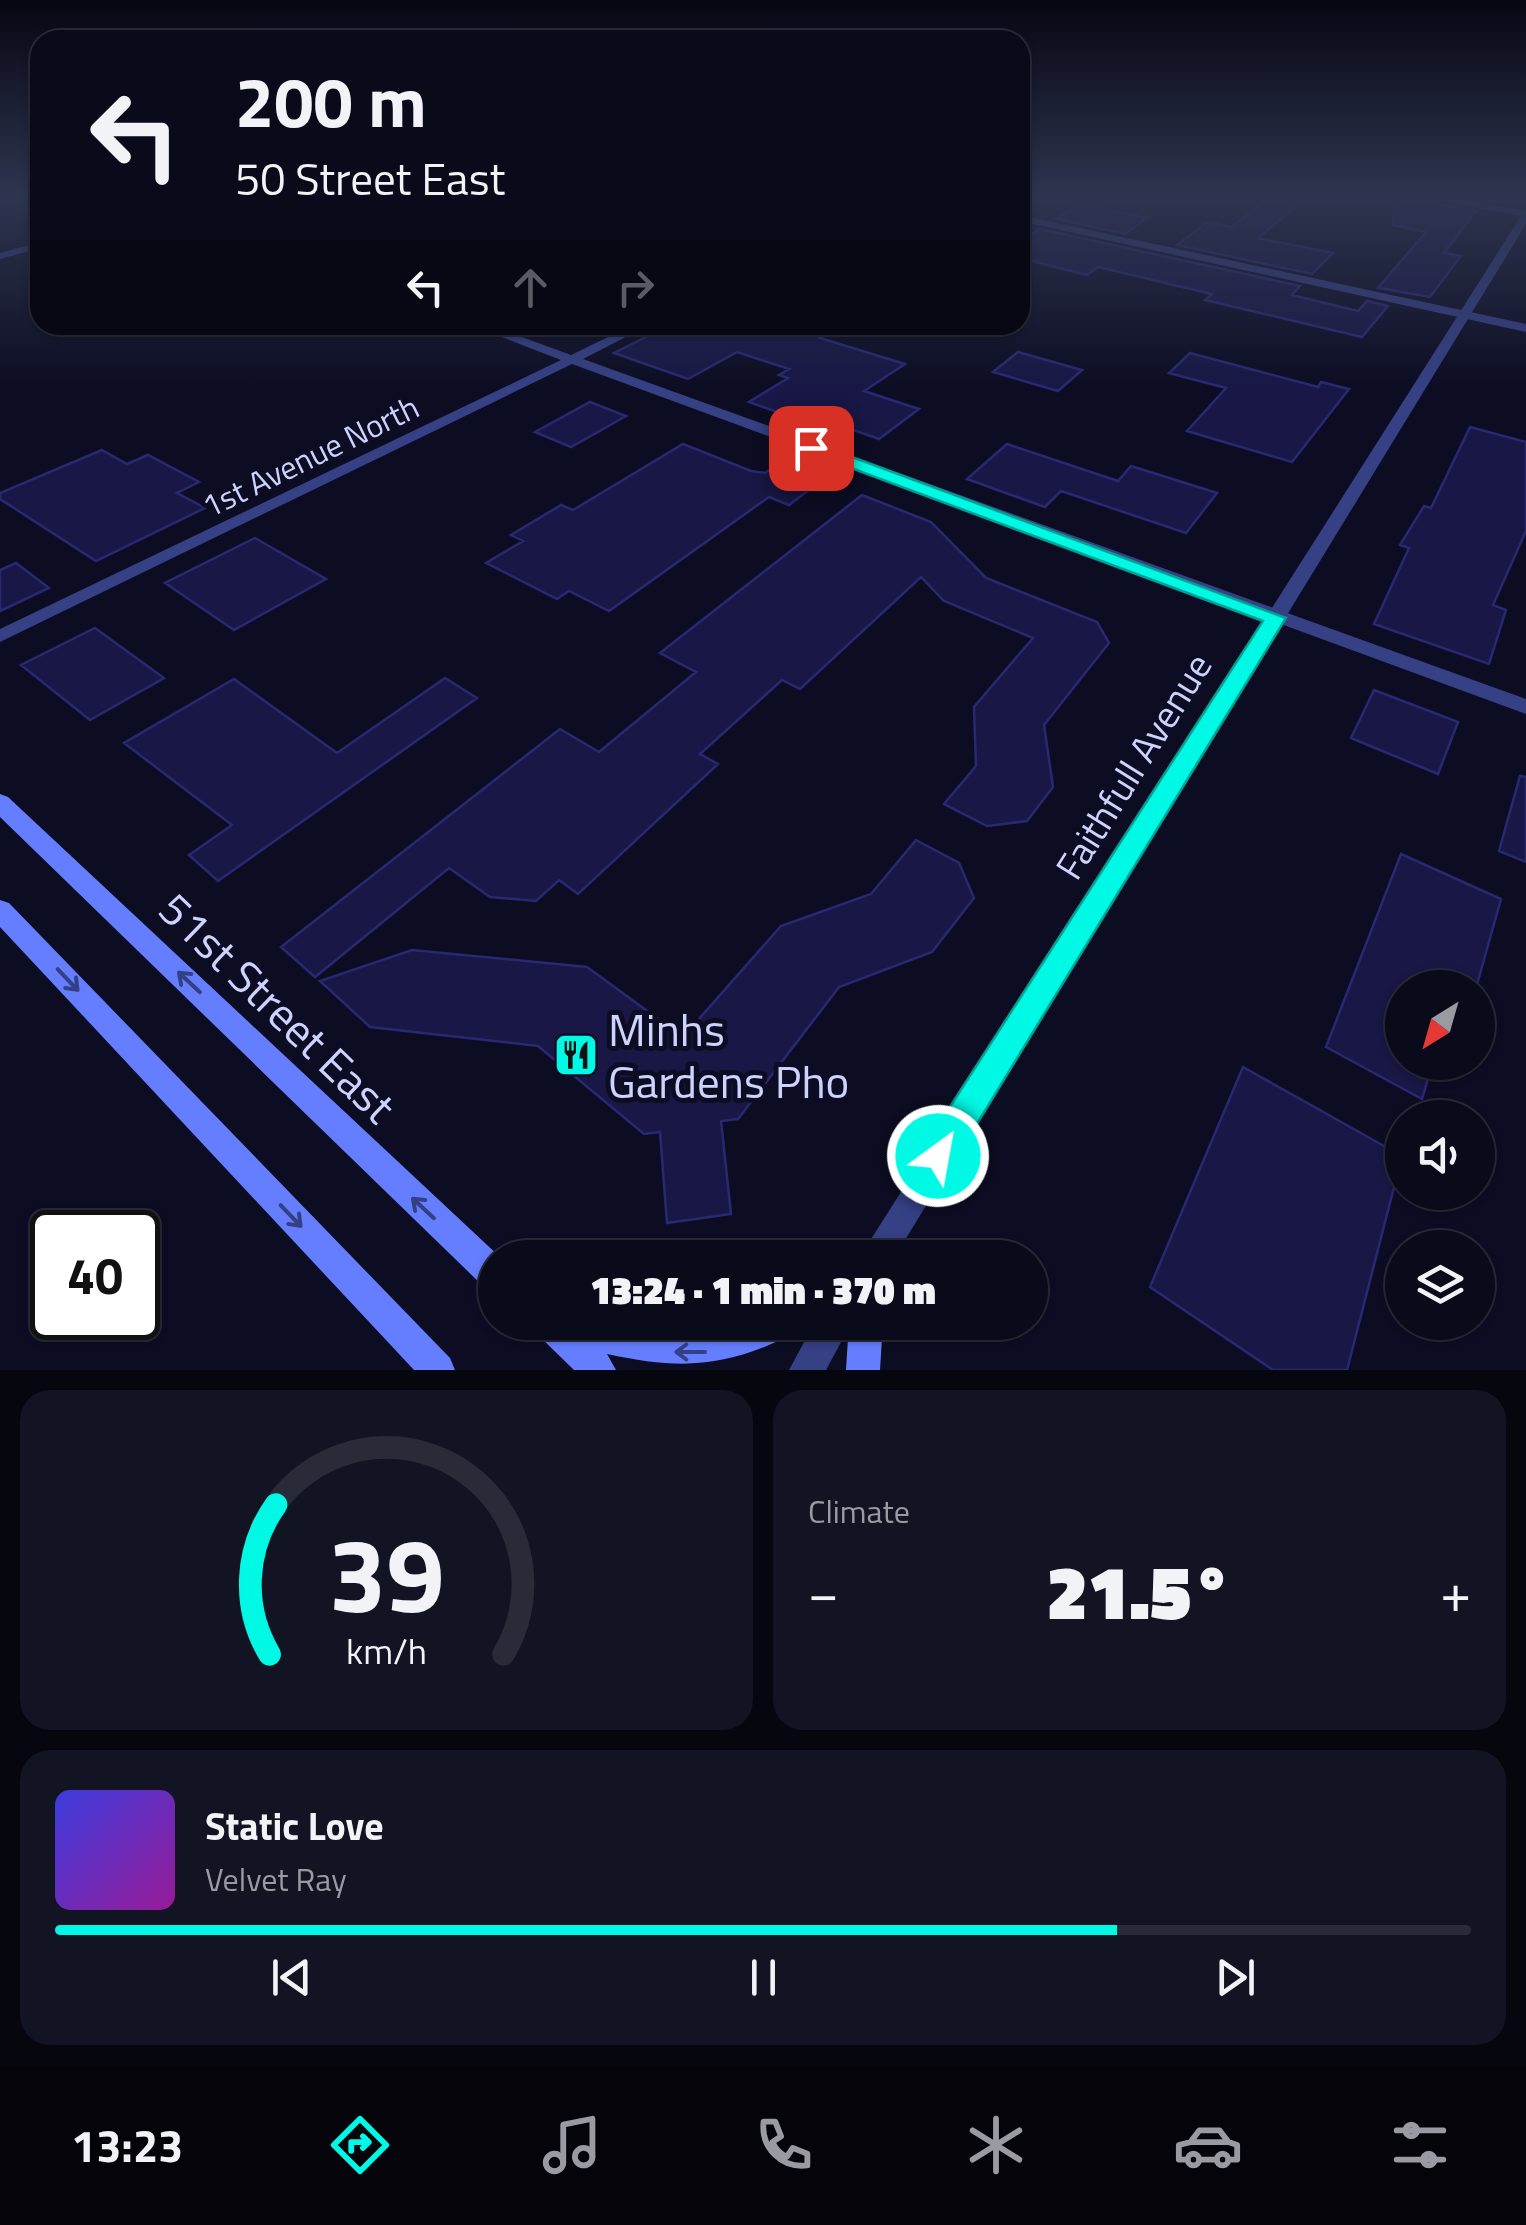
<!DOCTYPE html>
<html lang="en">
<head>
<meta charset="utf-8">
<style>
  :root { --surface:#090a1a; --page:#121323; --text:#f1f3f6; --muted:#999aa2; --line:#292b39; --accent:#00f9e4 }
  body { margin:0; font-family:"Titillium Web",sans-serif; background:var(--page); color:var(--text); height:100vh; display:flex; flex-direction:column; font-size:38px; white-space:nowrap }
  * { box-sizing:border-box; margin:0 }
  p { font-size:32px; color:var(--muted) }
  .icon { flex:none; width:55px; height:55px; fill:none; stroke:currentColor; stroke-width:2; stroke-linecap:round; stroke-linejoin:round }
  .map { position:relative; height:1370px; overflow:hidden }
  .side { display:flex; flex-direction:column; gap:20px; padding:20px; background:#05060e; flex:1 }
  .side>* { flex:none }
  .banner { position:absolute; left:30px; top:30px; width:1000px; height:305px; border-radius:30px; box-shadow:0 2px 8px #0004,0 0 0 2px var(--line); background:#090a1a; color:var(--text); overflow:hidden }
  .needle { width:65px; rotate:217deg }
  .buttons { position:absolute; left:1385px; top:970px; display:grid; gap:20px }
  .buttons a { display:grid; place-items:center; width:110px; height:110px; border-radius:50%; background:var(--surface); box-shadow:0 2px 8px #0004,0 0 0 2px var(--line); font-size:50px }
  .speed { position:absolute; left:30px; top:1210px; display:flex; gap:20px; font-size:50px; font-weight:700; text-align:center }
  .speed>* { display:grid; place-content:center; width:130px; height:130px; border-radius:50%; background:var(--surface); box-shadow:0 2px 8px #0004,0 0 0 2px var(--line); line-height:1 }
  .speed .limit { border:5px solid #111; border-radius:15px; background:#fff; color:#111 }
  .pin { position:absolute; display:grid; place-items:center; width:85px; height:85px; color:#fff; margin:-42px; border-radius:20px; box-shadow:0 5px 15px #0006 }
  .me { position:absolute; width:110px; margin:-55px; rotate:32deg; stroke-linejoin:round; filter:drop-shadow(0 0 8px #0008) }
  .turn { display:flex; align-items:center; gap:35px; height:210px; padding:0 40px; font-size:45px }
  .turn .icon { width:130px; height:130px; stroke-width:2.5 }
  .turn b { display:block; font-size:70px; line-height:85px }
  .lanes { display:flex; align-items:center; height:95px; padding:0 40px; background:#0003; justify-content:center; gap:50px; direction:ltr }
  .lanes .off { opacity:.35 }
  .big { font-size:75px; font-weight:800; line-height:1.1 }
  .side .tile { flex:1; display:flex; flex-direction:column; justify-content:center; gap:15px; min-width:0; padding:0 35px; border-radius:30px; background:var(--page) }
  .side .dial { align-items:center; gap:0 }
  .dial svg { height:260px; overflow:visible; fill:none; stroke:var(--line); stroke-width:7; stroke-linecap:round; text-anchor:middle }
  .dial text { fill:var(--text); stroke:none }
  .song { display:flex; align-items:center; gap:30px }
  .cover { width:120px; height:120px; border-radius:15px; background:linear-gradient(135deg,hsl(240 70% 55%),hsl(300 70% 35%)) }
  .played { height:10px; border-radius:5px; background:linear-gradient(90deg,var(--accent) 75%,var(--line) 75%) }
  .keys { display:flex; justify-content:space-around; direction:ltr }
  .heat { display:flex; justify-content:space-between; align-items:center; font-size:55px; direction:ltr }
  .side .tiles { flex:1; display:grid; gap:20px; grid-template-columns:1fr 1fr }
  .tile:last-child { grid-column:span 2 }
  .trip { position:absolute; left:478px; top:1240px; width:570px; height:100px; border-radius:50px; background:var(--surface); box-shadow:0 2px 8px #0004,0 0 0 2px var(--line); font-weight:800; line-height:100px; text-align:center }
  .menu { display:flex; height:160px; justify-content:space-around; align-items:center; background:#04040a; color:var(--muted) }
  .menu .icon { width:70px; height:70px }
  .menu .selected { color:var(--accent) }
  .menu b { font-size:45px; color:var(--text) }
  .map>svg:first-child { display:block }
  .building { fill:#181745; stroke:#292873; stroke-width:2.5 }
  .lines { fill:none; stroke-linecap:round; stroke-linejoin:round }
  .minor { fill:#354085; fill-rule:evenodd }
  .tertiary { fill:#354085; fill-rule:evenodd }
  .secondary { fill:#657eff; fill-rule:evenodd }
  .oneway { stroke:#344086 }
  .route { fill:#00f9e4; stroke:#00a294; stroke-width:2.5 }
  .labels { text-anchor:middle; dominant-baseline:central; stroke-width:10; stroke-linejoin:round; paint-order:stroke }
  .far-street-label { font-size:32px; fill:#ced2ff; stroke:#0c0d23 }
  .street-label { font-size:38px; fill:#ced2ff; stroke:#0c0d23 }
  .near-street-label { font-size:45px; fill:#ced2ff; stroke:#0c0d23 }
  .near-poi-label { font-size:45px; fill:#ced2ff; stroke:#0c0d23; text-anchor:start }
</style>
</head>
<body>
<div class="map">
<svg width="1526" height="1370" viewBox="0 0 1526 1370">
  <rect width="100%" height="100%" fill="#0c0d23"/>
  <!-- building -->
  <path class="building" d="M1270,196h39l-51,42 75,15 -21,21 -135,-29 30,-23 25,5z
    M1395,196l81,15 -32,42 17,3 -31,41 -52,-9 48,-56 -33,-7z
    M1080,204l67,14 -22,16 -69,-15z
    M1040,229l260,57 -8,9 66,16 9,-10 21,5 -26,31 -157,-37 7,-6 -114,-27 -11,8 -67,-17v-17z
    M670,325h39l19,6 1,-6h115l-24,13 85,26 -41,27 55,18 -40,30 -57,-20 -8,6 -65,-23 39,-24 -9,-3 10,-6 -52,-17 -49,27 -74,-26z
    M1018,352l64,18 -24,21 -65,-19z
    M1190,353l128,34 3,-5 28,7 -57,73 -105,-31 39,-43 -57,-15z
    M590,402l36,14 -55,31 -36,-15z
    M1470,427l56,15v89l-33,74 13,5 -17,54 -115,-40 35,-76 -9,-3 24,-39 7,2z
    M683,444l68,27 14,2 14,-10 33,13 -14,10 11,4 -20,15 -20,-8 -160,114 -40,-20 -12,8 -71,-36 37,-22 -12,-6 50,-30 12,5z
    M1007,444l111,37 13,-15 86,27 -31,40 -125,-42 -16,16 -78,-28z
    M102,450l25,14 21,-9 51,27 -22,11 28,15 -109,53 -96,-62v-6z
    M862,495l69,27 55,56 111,44 12,21 -65,82 9,62 -26,34 -40,5 -43,-22 32,-38 -2,-59 59,-69 -89,-37 -23,-24 -121,112 -18,-9 -82,74 18,10 -140,130 -19,-14 -23,21 -46,-4 -41,-29 -134,109 -34,-30 279,-218 39,23 97,-80 -36,-19z
    M255,538l71,41 -92,51 -69,-47z
    M16,563l33,25 -49,23v-41z
    M95,628l69,50 -74,42 -69,-55z
    M445,678l32,20 -259,183 -29,-26 43,-30 -108,-82 110,-64 103,74z
    M1374,690l84,32 -20,52 -87,-36z
    M1520,776l6,1v85l-27,-11z
    M916,840l43,23 15,35 -42,54 -93,35 -101,132 -17,2 10,93 -64,9 -7,-91 -16,2 -106,-88 -168,-19 -50,-46 92,-31 175,17 96,70 98,-111 90,-32z
    M1401,854l100,45 -25,89h-74v74h31l-11,37 -96,-52z
    M1243,1067l159,89 -55,214h-74l-123,-83z"/>
  <g class="lines">
    <!-- minor -->
    <path class="minor" d="M1417,196h21l88,15v6z
      M1020,215l506,109v8l-506,-111z
      M40,242v6l-40,11v-6z
      M471,325h18l82,30 62,-30h16l-66,34 943,340v15l-954,-350 -572,278v-13l561,-269z"/>
    <!-- tertiary -->
    <path class="tertiary" d="M1526,213v11l-632,1034h-35l662,-1042z
      M815,1322h37l-26,48h-37z"/>
    <!-- secondary -->
    <path class="secondary" d="M0,794l8,3 493,461h-6v32l-12,-4 -483,-469z
      M0,900l9,3 441,455 5,12h-41l-414,-443z
      M532,1322h84l56,12h25l46,-12h55l-5,12c-68,34 -112,36 -186,20l9,16h-42l-37,-36z
      M849,1322h34l-3,48h-34z"/>
  </g>
  <!-- one-way arrows -->
  <defs><path id="oneway-shaft" d="M-6 0H5M1.5-3L5.5 0L1.5 3" fill="none" stroke-width="1.6" stroke-linecap="round" stroke-linejoin="round" transform="scale(2.5)"/></defs>
  <g class="oneway">
    <use href="#oneway-shaft" transform="translate(68 980) rotate(46)"/>
    <use href="#oneway-shaft" transform="translate(189 982) rotate(-137)"/>
    <use href="#oneway-shaft" transform="translate(423 1208) rotate(-137)"/>
    <use href="#oneway-shaft" transform="translate(291 1216) rotate(46)"/>
    <use href="#oneway-shaft" transform="translate(690 1352) rotate(180)"/>
  </g>
  <!-- sky -->
  <linearGradient id="sky" x2="0" y2="1"><stop stop-color="#070713"/><stop offset="0.51" stop-color="#2e3550"/><stop offset="1" stop-color="#2e3550" stop-opacity="0"/></linearGradient>
  <rect width="1526" height="388" fill="url(#sky)"/>
  <!-- route -->
  <path class="route" d="M805,444h12l469,174 -336,550 -12,5 -12,-5 -5,-12 5,-12 337,-523 -458,-170z"/>
  <!-- icons -->
  <defs>
    <symbol id="restaurant-square" viewBox="-11 -11 22 22"><rect x="-9" y="-9" width="18" height="18" rx="4" fill="#00f9e4" stroke="#0c0d23"/><path d="M-5-6h1v4h1v-4h1v4h1v-4h1v5L-1.5 .5V6h-2V.5L-5-1ZM5-6V6H3V1.5H1.5Q1.5-4 5-6Z" fill="#111"/></symbol>
  </defs>
  <g fill-rule="evenodd">
    <use href="#restaurant-square" x="551" y="1030" width="50" height="50"/>
  </g>
  <g class="labels">
    <!-- far-street labels -->
    <g class="far-street-label">
      <text transform="translate(310 456) rotate(-26)">1st Avenue North</text>
    </g>
    <!-- street labels -->
    <g class="street-label">
      <text transform="translate(1133 766) rotate(-58)">Faithfull Avenue</text>
    </g>
    <!-- near-street labels -->
    <g class="near-street-label">
      <text transform="translate(278 1007) rotate(44)">51st Street East</text>
    </g>
    <!-- near-poi labels -->
    <g class="near-poi-label">
      <text x="608" y="1029">Minhs<tspan x="608" dy="52">Gardens Pho</tspan></text>
    </g>
  </g>
</svg>
<div class="buttons">
<a><svg class="needle" viewBox="-14 -14 28 28"><path d="M0-13l5 13h-10z" fill="#e53935"/><path d="M0 13l5-13h-10z" fill="#999aa2"/></svg></a>
<a><svg class="icon" aria-label="sound" viewBox="0 0 24 24"><path d="M4 9h4l5-4v14l-5-4H4zM17 9q2 3 0 6"/></svg></a>
<a><svg class="icon" aria-label="layers" viewBox="0 0 24 24"><path d="M12 4l9 5-9 5-9-5zM3 14l9 5 9-5"/></svg></a>
</div>
<div class="speed"><div class="limit">40</div></div>
<div class="pin" style="left:811px;top:448px;background:#d93025"><svg class="icon" aria-label="arrive" viewBox="0 0 24 24"><path d="M6 21V4h12l-3 4 3 4H6"/></svg></div>
<svg class="me" style="left:938px;top:1156px" viewBox="-20 -20 40 40"><circle r="17" fill="#00f9e4" stroke="#fff" stroke-width="3"/><path d="M0-11L8 9 0 5-8 9z" fill="#fff"/></svg>
<div class="trip">13:24 · 1 min · 370 m</div>
<div class="banner">
<div class="turn"><svg class="icon" aria-label="left" viewBox="0 0 24 24"><path d="M17 20v-9H6M10 6l-5 5 5 5"/></svg><div><b>200 m</b>50 Street East</div></div>
<div class="lanes"><svg class="icon" aria-label="left" viewBox="0 0 24 24"><path d="M17 20v-9H6M10 6l-5 5 5 5"/></svg><svg class="icon off" aria-label="ahead" viewBox="0 0 24 24"><path d="M12 20V5M6 11l6-6 6 6"/></svg><svg class="icon off" aria-label="right" viewBox="0 0 24 24"><path d="M7 20v-9h11M14 6l5 5-5 5"/></svg></div>
</div>
</div>
<section class="side">
<div class="tiles">
<div class="tile dial"><svg viewBox="0 0 100 80">
<path d="M14 69A42 42 0 1 1 86 69"/>
<path d="M14 69A42 42 0 0 1 16 23" stroke="#00f9e4"/>
<text x="50" y="56" font-size="32" font-weight="700">39</text>
<text x="50" y="72" font-size="11">km/h</text>
</svg></div>
<div class="tile"><p>Climate</p>
<div class="heat"><a>−</a><b class="big">21.5°</b><a>+</a></div>
</div>
<div class="tile">
<div class="song"><i class="cover"></i><div><b>Static Love</b><p>Velvet Ray</p></div></div>
<div class="played"></div>
<div class="keys"><svg class="icon" aria-label="previous" viewBox="0 0 24 24"><path d="M18 5L8 12l10 7zM5 5v14"/></svg><svg class="icon" aria-label="pause" viewBox="0 0 24 24"><path d="M8 5v14M16 5v14"/></svg><svg class="icon" aria-label="next" viewBox="0 0 24 24"><path d="M6 5l10 7-10 7zM19 5v14"/></svg></div>
</div>
</div>
</section>
<nav class="menu">
<b>13:23</b>
<svg class="icon selected" aria-label="directions" viewBox="0 0 24 24"><path d="M12 3l9 9-9 9-9-9zM9 14v-3h6M13 9l2 2-2 2"/></svg>
<svg class="icon" aria-label="music" viewBox="0 0 24 24"><path d="M9 18V5l10-2v13"/><circle cx="6" cy="18" r="3"/><circle cx="16" cy="16" r="3"/></svg>
<svg class="icon" aria-label="phone" viewBox="0 0 24 24"><path d="M5 4h4l2 5-3 2q2 4 5 5l2-3 5 2v4C11 20 4 13 5 4z"/></svg>
<svg class="icon" aria-label="climate" viewBox="0 0 24 24"><path d="M12 3v18M4 7l16 10M4 17L20 7"/></svg>
<svg class="icon" aria-label="car" viewBox="0 0 24 24"><path d="M5 17H2v-5l4-1 3-4h7l3 4 3 1v5h-3M9 17h6M6 11h13"/><circle cx="7" cy="17" r="2"/><circle cx="17" cy="17" r="2"/></svg>
<svg class="icon" aria-label="filters" viewBox="0 0 24 24"><path d="M4 7h16M4 17h16"/><circle cx="9" cy="7" r="2"/><circle cx="15" cy="17" r="2"/></svg>
</nav>
</body>
</html>
